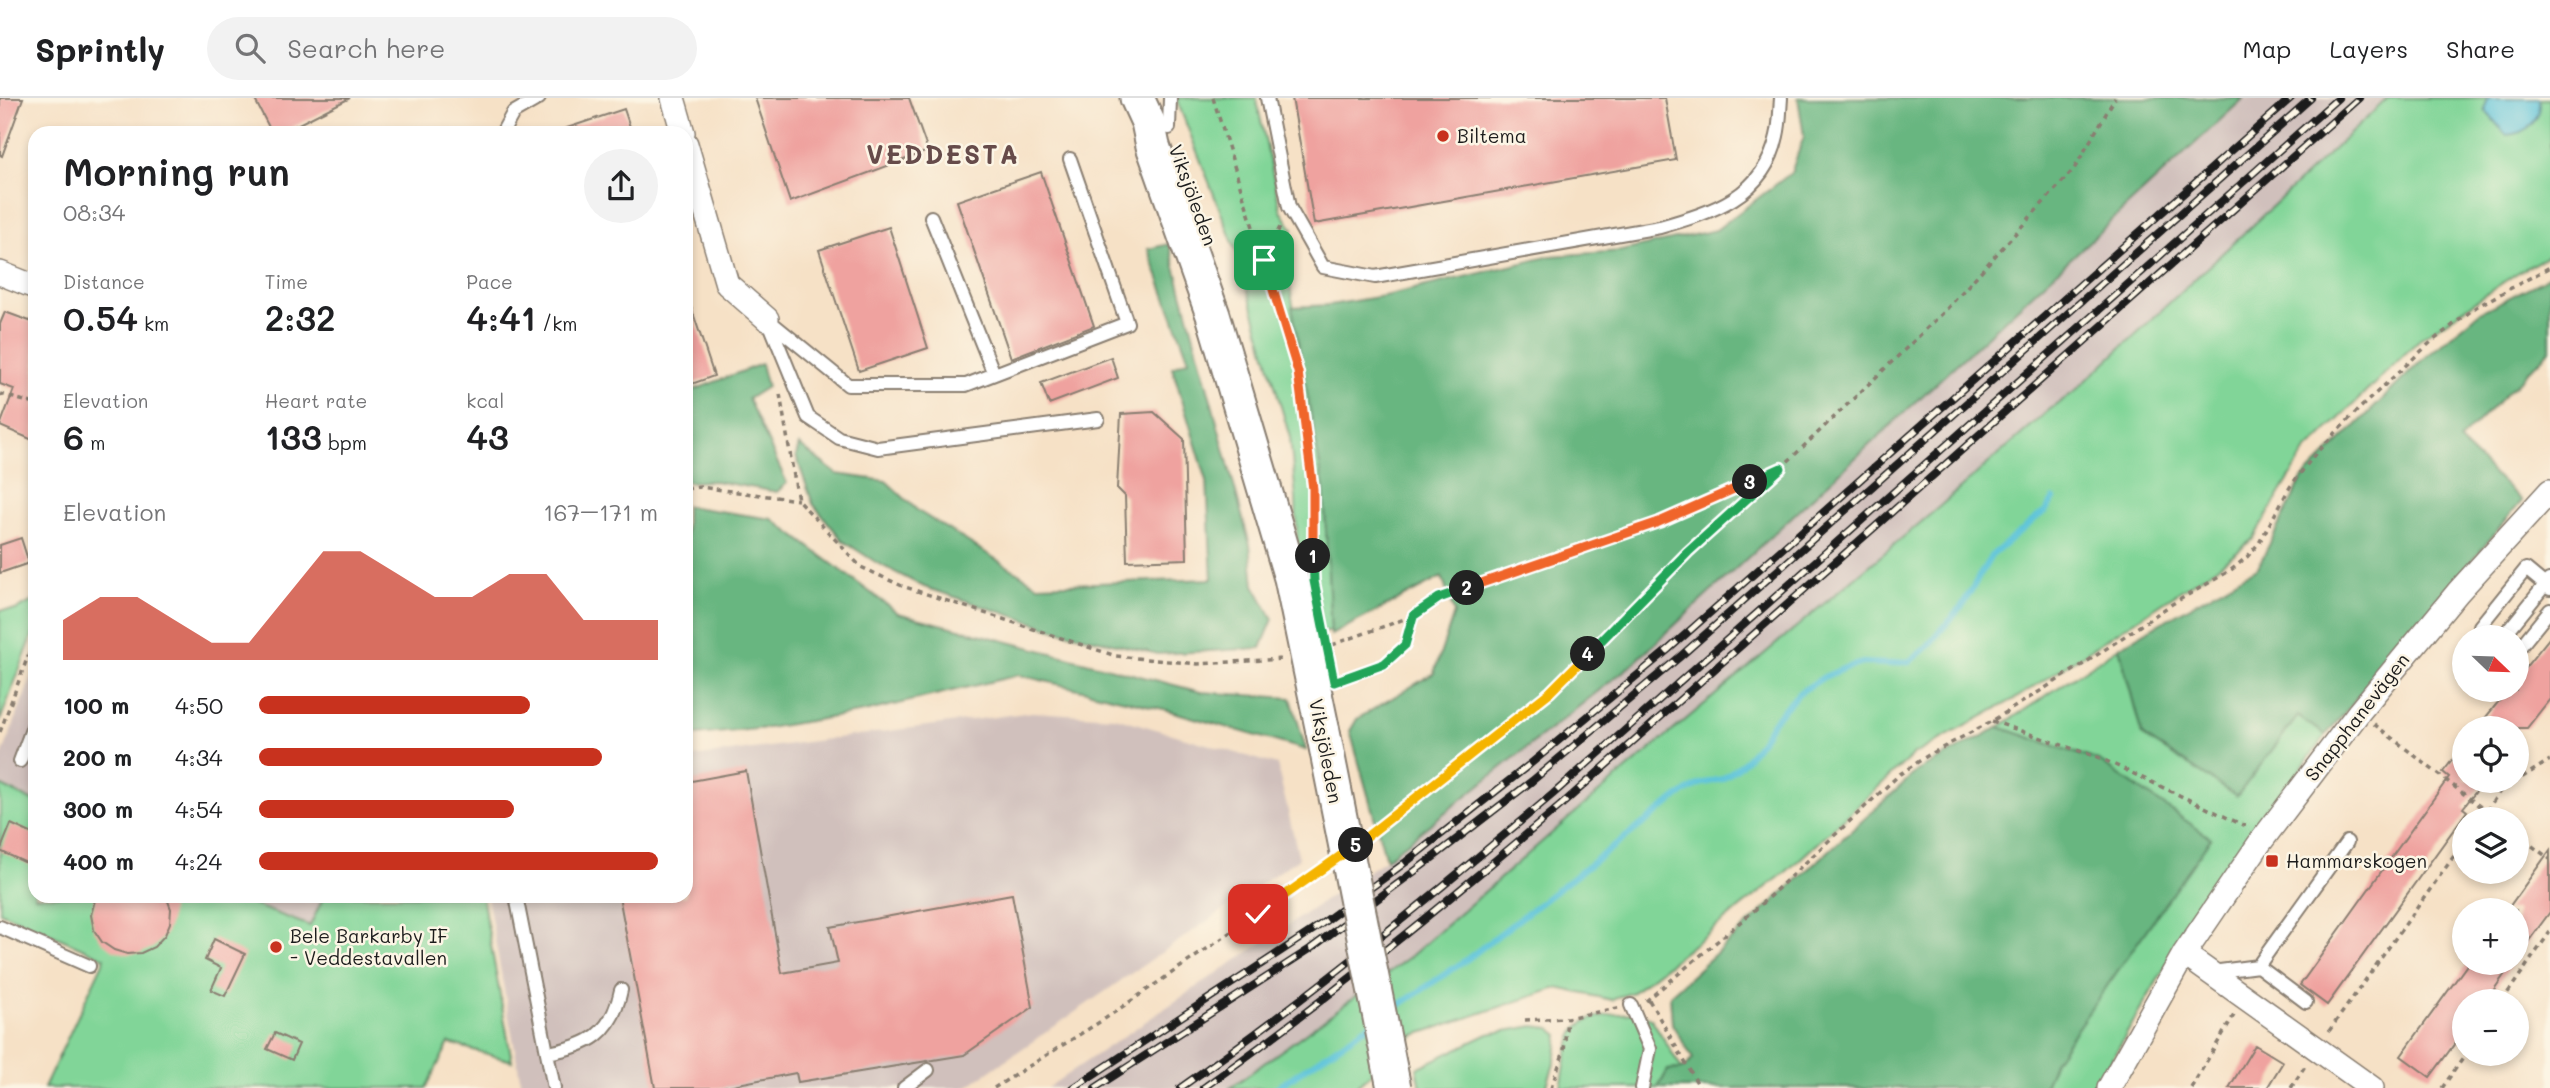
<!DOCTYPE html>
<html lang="en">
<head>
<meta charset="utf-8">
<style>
  :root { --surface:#fff; --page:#f2f2f2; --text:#202124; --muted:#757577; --line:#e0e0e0; --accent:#c8321e }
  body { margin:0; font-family:Mali,sans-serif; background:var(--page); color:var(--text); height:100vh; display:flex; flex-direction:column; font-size:26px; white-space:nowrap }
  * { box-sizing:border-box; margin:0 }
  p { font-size:23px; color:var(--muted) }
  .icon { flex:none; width:38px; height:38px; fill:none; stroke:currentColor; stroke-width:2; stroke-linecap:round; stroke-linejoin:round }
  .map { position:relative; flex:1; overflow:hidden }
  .drawer { position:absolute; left:28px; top:28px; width:665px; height:777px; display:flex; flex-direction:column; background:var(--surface); border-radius:21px; box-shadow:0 4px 10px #0003 }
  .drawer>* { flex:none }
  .needle { width:46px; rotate:113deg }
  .tools { position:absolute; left:2452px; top:527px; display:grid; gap:14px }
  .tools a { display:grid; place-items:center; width:77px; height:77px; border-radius:50%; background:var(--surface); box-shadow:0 4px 10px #0003; font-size:35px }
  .pin { position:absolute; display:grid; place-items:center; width:60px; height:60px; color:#fff; margin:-30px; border-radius:14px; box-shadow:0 4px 10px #0006 }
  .km { position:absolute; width:35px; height:35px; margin:-18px; border-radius:50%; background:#222; color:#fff; font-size:19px; line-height:35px; text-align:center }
  .round { display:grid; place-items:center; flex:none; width:74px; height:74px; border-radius:37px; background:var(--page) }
  .head { display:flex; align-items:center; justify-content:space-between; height:119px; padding:0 35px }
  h1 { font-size:38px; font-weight:600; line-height:52px }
  .metrics { display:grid; grid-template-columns:repeat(3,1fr); gap:10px; height:119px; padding:7px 35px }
  .metrics div { display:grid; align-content:center }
  .metrics b { font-size:35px; font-weight:600 }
  .metrics small { font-size:19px; font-weight:400 }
  .metrics p { font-size:19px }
  .chart { height:196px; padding:14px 35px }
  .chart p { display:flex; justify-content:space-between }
  .chart svg { width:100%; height:126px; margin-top:7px; fill:var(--accent); opacity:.7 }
  ul { padding:0 35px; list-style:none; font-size:23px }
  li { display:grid; grid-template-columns:112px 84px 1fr; align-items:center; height:52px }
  li i { height:18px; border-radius:9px; background:var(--accent) }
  header { display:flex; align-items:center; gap:42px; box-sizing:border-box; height:98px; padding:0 35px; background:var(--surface); border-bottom:2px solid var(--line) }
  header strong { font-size:33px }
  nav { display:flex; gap:38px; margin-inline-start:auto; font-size:24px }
  .search { width:490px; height:63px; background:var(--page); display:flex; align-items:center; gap:18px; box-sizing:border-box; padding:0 24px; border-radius:38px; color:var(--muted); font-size:26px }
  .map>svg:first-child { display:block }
</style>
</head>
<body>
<header>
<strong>Sprintly</strong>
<div class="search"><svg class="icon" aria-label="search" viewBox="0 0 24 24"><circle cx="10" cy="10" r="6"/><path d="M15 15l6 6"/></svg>Search here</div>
<nav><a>Map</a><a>Layers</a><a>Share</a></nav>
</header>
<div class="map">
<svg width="2550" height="990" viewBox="0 0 2550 990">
  <rect width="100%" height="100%" fill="#fcf5e5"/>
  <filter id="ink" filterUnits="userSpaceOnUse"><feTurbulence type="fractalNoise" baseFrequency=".0143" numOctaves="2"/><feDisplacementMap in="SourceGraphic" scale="14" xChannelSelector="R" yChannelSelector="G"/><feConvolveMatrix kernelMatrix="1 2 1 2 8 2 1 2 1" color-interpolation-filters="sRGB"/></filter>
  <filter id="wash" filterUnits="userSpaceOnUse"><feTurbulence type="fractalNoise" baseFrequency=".00686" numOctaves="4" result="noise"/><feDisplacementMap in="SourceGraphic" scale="28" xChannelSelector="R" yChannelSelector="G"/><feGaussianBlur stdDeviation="1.57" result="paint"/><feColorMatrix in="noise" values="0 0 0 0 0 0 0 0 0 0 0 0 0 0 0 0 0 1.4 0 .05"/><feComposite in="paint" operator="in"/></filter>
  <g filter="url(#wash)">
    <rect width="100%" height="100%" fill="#f6e1c6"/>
    <path fill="#d0c0bc" d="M 2244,0 L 2388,0 L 2074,294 L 2049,312 L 1939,409 L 1411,858 L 1349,904 L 1231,990 L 1047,990 L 1386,761 L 1635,564 Z
      M 35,570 L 35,704 L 0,687 L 0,663 Z
      M 1032,614 L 1115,619 L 1277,667 L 1299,760 L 965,990 L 522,990 L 487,798 L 686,798 L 686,660 Z
      M 230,798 L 324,798 L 310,828 Z"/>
    <path fill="#81d598" stroke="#4e785a" stroke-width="2" d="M 1176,0 L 1256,0 L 1281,113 L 1293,131 C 1283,147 1279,158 1279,177 L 1290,189 L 1324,391 L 1331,534 L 1311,534 L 1297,448 L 1296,400 L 1290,340 L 1238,158 Z
      M 2388,0 L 2550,0 L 2550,157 L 2517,175 L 2421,240 L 2305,354 L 2253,441 L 2217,469 L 2018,599 L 1914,656 L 1787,773 L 1633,894 L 1612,902 L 1557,890 L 1415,937 L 1354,990 L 1230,990 L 1411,858 L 1576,714 L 1939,409 L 2049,312 L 2074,294 Z
      M 35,502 L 35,531 L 0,623 L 0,512 L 16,512 Z
      M 2119,549 L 2142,637 L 2237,698 L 2298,618 L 2326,637 L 2255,732 L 2177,849 L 2095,990 L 2044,990 L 2055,962 L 2099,663 L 1999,629 Z
      M 0,687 L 35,704 L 35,798 L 230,798 L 310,828 L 324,798 L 482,798 L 512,963 L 449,945 L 426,990 L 44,990 L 105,860 L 0,814 Z
      M 1639,915 L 1651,920 L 1682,971 L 1668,972 L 1658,990 L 1561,990 C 1572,927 1569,917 1639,915 Z
      M 1534,928 L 1550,930 L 1559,937 L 1555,963 L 1546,990 L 1421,990 L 1417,970 L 1488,936 Z"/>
    <path fill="#68b680" stroke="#42694e" stroke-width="2" d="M 1798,0 L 2244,0 L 1635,564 L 1386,761 L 1350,633 L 1357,621 L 1434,575 L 1454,515 L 1442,479 L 1331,537 L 1324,391 L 1292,209 L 1330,207 L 1389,197 L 1551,158 L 1621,153 L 1716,132 L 1791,75 L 1804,38 Z
      M 1169,146 L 1250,447 L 1254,487 L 1273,521 L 1261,550 L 1158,556 L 1056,532 L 924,489 L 877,465 L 843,443 L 813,406 L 796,358 L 799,347 L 837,376 L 886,383 L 918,413 L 1038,487 L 1212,481 L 1207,383 L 1172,269 L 1189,262 L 1148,151 Z
      M 2550,176 L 2550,252 L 2459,343 L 2522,403 L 2326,637 L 2298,618 L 2237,698 L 2142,637 L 2119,549 L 2258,469 L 2302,381 L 2420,264 L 2480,214 L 2542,183 Z
      M 761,266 L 767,289 L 748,301 L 787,385 L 777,394 L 715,383 L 686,384 L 686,295 Z
      M 686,408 L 772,421 L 898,515 L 1201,594 L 1291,600 L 1306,652 L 1163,611 L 1019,577 L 864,614 L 767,630 L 686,638 Z
      M 1999,629 L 2099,663 L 2211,740 L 2055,962 L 2044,990 L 1658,990 L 1668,972 L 1682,971 L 1693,961 L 1672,926 L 1670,897 L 1917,673 Z"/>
    <path fill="#5dc4da" stroke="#3c707b" stroke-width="2" d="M 2487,0 L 2540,0 C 2542,22 2527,36 2506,37 L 2485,12 Z"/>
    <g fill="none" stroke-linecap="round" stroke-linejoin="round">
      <path stroke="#5dc4da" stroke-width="6" d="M 1389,914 L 1466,862 L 1679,698 L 1700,686 L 1722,681 L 1741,667 L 1759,646 L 1775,621 L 1799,595 L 1824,579 L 1845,570 L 1863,565 L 1889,566 L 1910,563 L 1926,550 L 1962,508 L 1991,458 L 2046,412 L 2054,401
        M 1276,990 L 1371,926"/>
    </g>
    <g id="blocks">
      <path fill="#efa29f" d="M 0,0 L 23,0 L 2,58 L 0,57 Z
        M 254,0 L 350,0 L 281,35 L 272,35 Z
        M 755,0 L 909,0 L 928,53 L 790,104 Z
        M 1292,0 L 1665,0 L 1676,62 L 1314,126 Z
        M 624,11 L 632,35 L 561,35 L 561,32 Z
        M 1041,74 L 1094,228 L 1011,260 L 957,103 Z
        M 889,129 L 928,250 L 859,273 L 819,152 Z
        M 686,203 L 689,203 L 714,278 L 686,288 Z
        M 5,214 L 35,225 L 35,343 L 0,328 L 14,291 L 0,286 L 0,226 Z
        M 1111,259 L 1118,280 L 1049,306 L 1041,285 Z
        M 1154,314 L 1184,341 L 1187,461 L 1127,463 L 1125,398 L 1117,390 L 1121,316 Z
        M 21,440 L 29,465 L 0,475 L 0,447 Z
        M 2550,539 L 2550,601 L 2527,630 L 2477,630 L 2508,592 L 2516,592 L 2516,581 Z
        M 2464,647 L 2464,682 L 2485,682 L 2463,710 L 2467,713 L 2327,907 L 2300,887 L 2449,679 L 2443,674 Z
        M 746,673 L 782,875 L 838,865 L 830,829 L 1012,796 L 1033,909 L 964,957 L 798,984 L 796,975 L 717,990 L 655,990 L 619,798 L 686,798 L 686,684 Z
        M 11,726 L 35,737 L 35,769 L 0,753 Z
        M 2550,752 L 2550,814 L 2516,860 L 2516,812 L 2507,812 Z
        M 96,798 L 166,798 L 171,811 L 170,825 L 165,837 L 154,849 L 141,855 L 127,856 L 114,852 L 102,844 L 94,832 L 91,817 Z
        M 214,841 L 245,856 L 225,898 L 211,892 L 221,870 L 205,862 Z
        M 2469,864 L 2513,864 L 2486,903 L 2464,903 L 2464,933 L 2430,979 L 2401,958 Z
        M 275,935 L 299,946 L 292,962 L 267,951 Z
        M 2255,947 L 2283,964 L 2267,990 L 2229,990 Z"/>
    </g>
  </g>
  <g filter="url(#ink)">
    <use href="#blocks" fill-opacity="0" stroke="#897e71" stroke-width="2"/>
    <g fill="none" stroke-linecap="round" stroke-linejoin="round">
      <g stroke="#897e71" stroke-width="16">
        <path id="lane" d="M 1267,0 L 1289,109 L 1323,169 L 1375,179 L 1660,129 C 1712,114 1764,99 1777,38 C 1780,26 1780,12 1781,0
          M 1169,30 L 1170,0
          M 502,35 L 513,15 L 539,0
          M 931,119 L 994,276
          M 767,221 L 848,287 L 966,287 L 1127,225 L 1070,61
          M 769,224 L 808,319 L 839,340 L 878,350 L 1098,321
          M 2494,539 L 2480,528 L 2526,471 L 2550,491
          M 2503,539 L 2549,482
          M 2516,554 L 2550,512
          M 20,663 L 35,623
          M 516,798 L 554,990
          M 0,829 L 89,868
          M 2258,868 L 2306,904
          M 2212,874 L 2258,868 L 2347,744
          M 1631,907 L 1650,951 L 1642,990
          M 547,955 C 589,948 612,936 621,892
          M 904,990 L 928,972"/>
      </g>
      <g stroke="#897e71" stroke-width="26">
        <path id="street" d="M 673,0 L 683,35
          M 686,46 L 727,186 L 767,221
          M 0,175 L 35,189
          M 2184,856 L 2372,990
          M 2109,990 L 2184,856 L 2259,746 L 2359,614 L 2458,494 L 2550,393"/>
      </g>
      <g stroke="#897e71" stroke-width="37">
        <path id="secondary" d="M 1137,0 L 1148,24 L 1153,48 L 1213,217 L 1291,480 L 1323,634"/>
      </g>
      <path stroke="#897e71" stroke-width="3.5" stroke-dasharray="5 5" stroke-linecap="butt" d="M 1213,0 L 1298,274 L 1313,391 L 1313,459
        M 1265,161 L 1281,127
        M 0,296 L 35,306
        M 780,296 L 798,402 L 861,469 L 902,488 L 1116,558 L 1198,566 L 1282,561
        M 686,391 L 700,389 L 798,402
        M 1332,547 L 1413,518 L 1439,500 L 1659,424 L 1776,372
        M 1339,582 L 1384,567 L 1405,547 L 1413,518
        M 1992,623 L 2100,660 L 2245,728
        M 2374,626 L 2496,721
        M 0,634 L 35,539
        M 2481,721 L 2500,693 L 2550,662
        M 1371,736 L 1550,594 L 1688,454 L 1781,370 L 1943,215 L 2074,71 L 2115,0
        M 2516,736 L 2550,761
        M 1649,902 L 1700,990
        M 1646,903 L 1757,810 L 1900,676 L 1927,658 L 1992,623 L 2082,567 L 2172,506 L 2231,472 L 2247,459 L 2259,445 L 2290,389 L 2315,356 L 2360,310 L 2431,244 L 2476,209 L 2550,169
        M 2502,903 L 2550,834
        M 1525,922 L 1567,920
        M 2329,933 L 2464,744
        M 994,990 L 1106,920 L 1325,770
        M 1551,990 L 1564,953 L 1567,920 L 1618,910
        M 2191,990 L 2234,917
        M 2291,990 L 2305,968
        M 2442,990 L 2466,956"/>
      <use href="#lane" stroke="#fff" stroke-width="12"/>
      <use href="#street" stroke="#fff" stroke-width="23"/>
      <use href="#secondary" stroke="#fff" stroke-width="33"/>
      <g stroke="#1c1c1c" stroke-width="8">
        <path id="rail" d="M 1073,990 L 1313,832 L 1406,764 L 1529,667 L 1669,551 L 2291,0
          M 1095,990 L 1310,851 L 1427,764 L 1532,683 L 1682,557 L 2311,0
          M 1180,990 C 1310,899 1432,798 1553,696 L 2338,0
          M 1203,990 C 1327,902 1444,806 1560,708 L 2359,0"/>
      </g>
      <use href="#rail" stroke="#fcf5e5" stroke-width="5" stroke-dasharray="16" stroke-linecap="butt"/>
      <g stroke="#897e71" stroke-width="37" stroke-linecap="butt">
        <path id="secondary-bridge" d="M 1323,634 L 1394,990"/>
      </g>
      <use href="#secondary-bridge" stroke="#fff" stroke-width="33"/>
    </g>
  </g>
  <g fill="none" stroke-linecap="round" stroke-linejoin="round" filter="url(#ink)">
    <g stroke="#fff" stroke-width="14">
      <path id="split-1" d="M 1264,162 L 1298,274 L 1313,391 L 1313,458"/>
    </g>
    <g stroke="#fff" stroke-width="14">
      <path id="split-2" d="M 1313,458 L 1314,483 L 1334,584 L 1384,566 L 1405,547 L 1413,518 L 1439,500 L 1467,490"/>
    </g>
    <g stroke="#fff" stroke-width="14">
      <path id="split-3" d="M 1467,490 L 1659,424 L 1750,384"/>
    </g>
    <g stroke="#fff" stroke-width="14">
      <path id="split-4" d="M 1588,556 L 1688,454 L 1781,370 L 1750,384"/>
    </g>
    <g stroke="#fff" stroke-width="14">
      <path id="split-5" d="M 1356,747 L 1550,594 L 1588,556"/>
    </g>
    <g stroke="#fff" stroke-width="14">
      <path id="split-6" d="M 1258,816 L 1356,747"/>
    </g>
    <use href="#split-1" stroke="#f0652b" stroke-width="9"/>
    <use href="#split-2" stroke="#22a559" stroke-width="9"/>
    <use href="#split-3" stroke="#f0652b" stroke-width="9"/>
    <use href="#split-4" stroke="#22a559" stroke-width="9"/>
    <use href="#split-5" stroke="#f5b400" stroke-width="9"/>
    <use href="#split-6" stroke="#f5b400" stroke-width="9"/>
  </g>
  <g fill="#c8321e" stroke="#fcf5e5" stroke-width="2.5">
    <circle cx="1443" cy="38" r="7"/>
    <rect x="2265" y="756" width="14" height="14" rx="3.5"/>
    <circle cx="276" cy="849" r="7"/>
  </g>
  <g text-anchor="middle" stroke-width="5" stroke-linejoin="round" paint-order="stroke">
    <g font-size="19" fill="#1c1c1c" stroke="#fcf5e5" text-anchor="start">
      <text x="1457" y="45">Biltema</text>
      <text x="2286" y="770">Hammarskogen</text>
      <text x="290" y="845">Bele Barkarby IF<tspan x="290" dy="22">- Veddestavallen</tspan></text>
    </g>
    <g font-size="19" fill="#1c1c1c" stroke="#fcf5e5">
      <text transform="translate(1193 97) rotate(70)" y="7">Viksjöleden</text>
      <text transform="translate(2357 619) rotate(-52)" y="7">Snapphanevägen</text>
      <text transform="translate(1326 653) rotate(79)" y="7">Viksjöleden</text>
    </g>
    <g font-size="26" font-weight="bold" letter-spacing="2" fill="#664b4a" stroke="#fcf5e5">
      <text x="943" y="66">VEDDESTA</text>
    </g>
  </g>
</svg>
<div class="tools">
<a><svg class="needle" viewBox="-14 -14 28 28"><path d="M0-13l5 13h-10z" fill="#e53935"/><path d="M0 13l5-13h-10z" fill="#757577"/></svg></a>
<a><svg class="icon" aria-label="locate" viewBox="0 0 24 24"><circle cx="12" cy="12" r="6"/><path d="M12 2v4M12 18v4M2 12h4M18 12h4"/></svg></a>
<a><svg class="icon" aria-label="layers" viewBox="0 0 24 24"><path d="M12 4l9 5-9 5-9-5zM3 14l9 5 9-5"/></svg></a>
<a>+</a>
<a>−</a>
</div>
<div class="pin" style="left:1264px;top:162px;background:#1e9e55"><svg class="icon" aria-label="arrive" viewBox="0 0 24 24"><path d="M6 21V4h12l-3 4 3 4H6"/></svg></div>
<div class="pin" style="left:1258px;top:816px;background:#d93025"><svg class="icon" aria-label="check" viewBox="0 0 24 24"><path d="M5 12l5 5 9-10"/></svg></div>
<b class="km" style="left:1313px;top:458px">1</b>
<b class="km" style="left:1467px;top:490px">2</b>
<b class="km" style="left:1750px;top:384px">3</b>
<b class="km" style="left:1588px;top:556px">4</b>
<b class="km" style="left:1356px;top:747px">5</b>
<section class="drawer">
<div class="head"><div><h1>Morning run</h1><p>08:34</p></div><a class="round"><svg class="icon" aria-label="share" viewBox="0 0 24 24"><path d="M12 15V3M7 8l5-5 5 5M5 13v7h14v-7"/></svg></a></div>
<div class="metrics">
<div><p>Distance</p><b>0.54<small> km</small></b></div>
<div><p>Time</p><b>2:32</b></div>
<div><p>Pace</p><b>4:41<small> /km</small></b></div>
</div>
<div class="metrics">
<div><p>Elevation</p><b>6<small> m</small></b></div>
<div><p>Heart rate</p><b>133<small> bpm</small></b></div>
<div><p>kcal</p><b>43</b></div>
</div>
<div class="chart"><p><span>Elevation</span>167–171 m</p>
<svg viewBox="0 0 160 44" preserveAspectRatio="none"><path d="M0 44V30L10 22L20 22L30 30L40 38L50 38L60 22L70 6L80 6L90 14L100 22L110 22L120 14L130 14L140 30L150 30L160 30V44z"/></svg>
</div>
<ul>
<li><b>100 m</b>4:50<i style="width:68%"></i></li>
<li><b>200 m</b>4:34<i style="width:86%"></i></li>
<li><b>300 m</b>4:54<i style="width:64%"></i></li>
<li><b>400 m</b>4:24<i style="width:100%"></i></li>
</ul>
</section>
</div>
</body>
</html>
